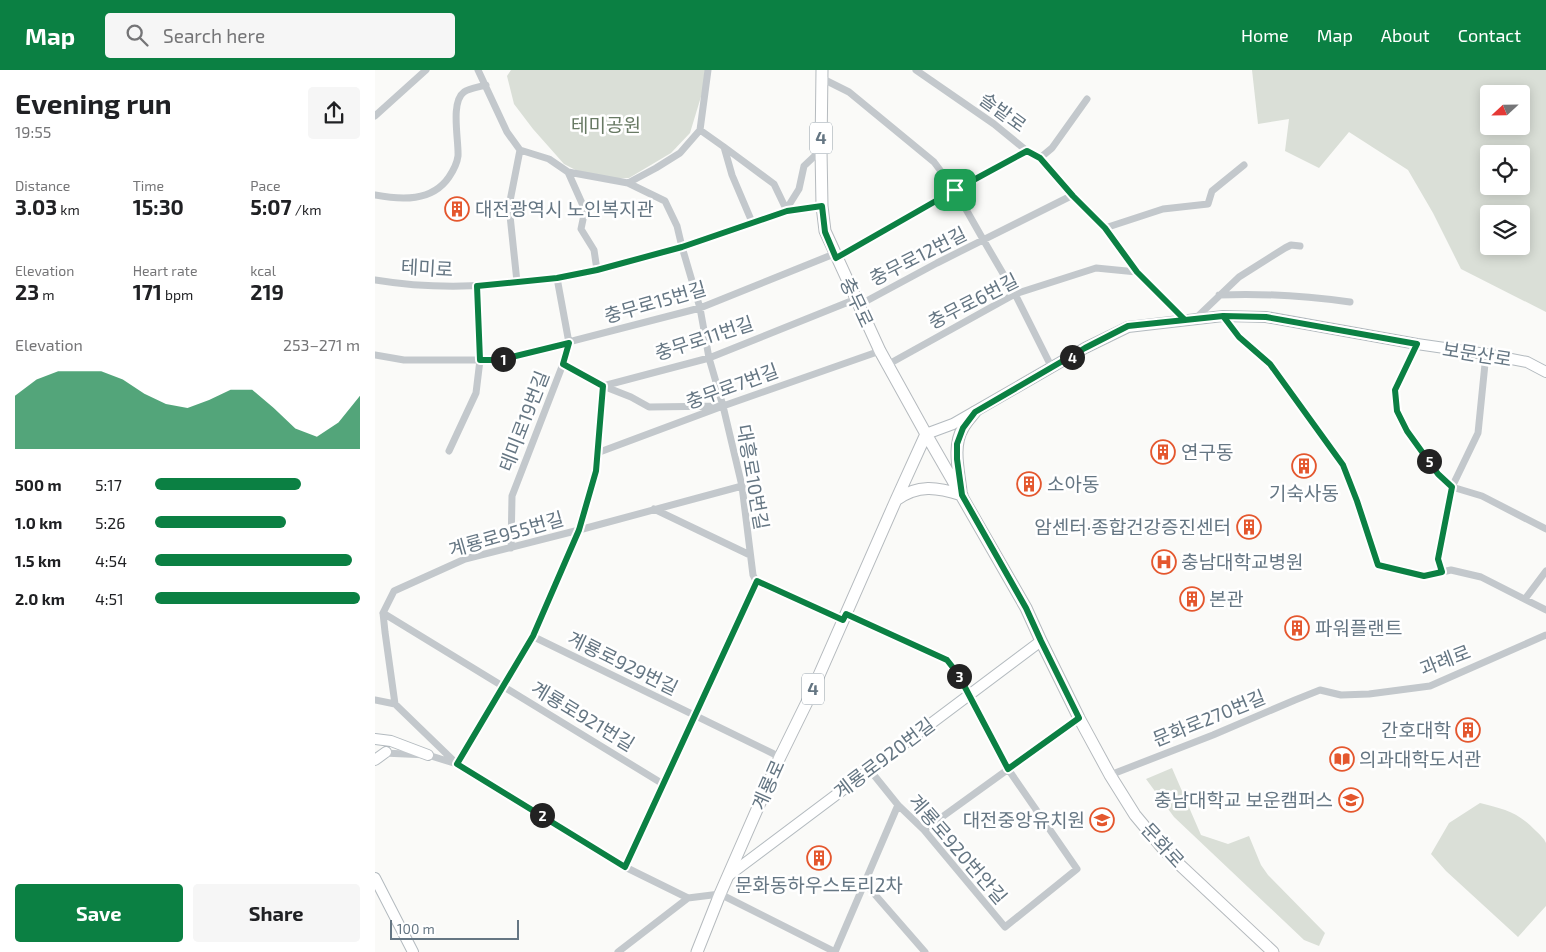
<!DOCTYPE html>
<html lang="en">
<head>
<meta charset="utf-8">
<style>
  :root { --surface:#fff; --page:#f6f6f6; --text:#202124; --muted:#757577; --accent:#0b8043 }
  body { margin:0; font-family:"Exo 2","Noto Sans KR",sans-serif; background:var(--page); color:var(--text); height:100vh; display:flex; flex-direction:column; font-size:19px; white-space:nowrap }
  * { box-sizing:border-box; margin:0 }
  p { font-size:16px; color:var(--muted) }
  .icon { flex:none; width:28px; height:28px; fill:none; stroke:currentColor; stroke-width:2; stroke-linecap:round; stroke-linejoin:round }
  .map { position:relative; flex:1; overflow:hidden }
  .drawer { display:flex; flex-direction:column; background:var(--surface); width:375px }
  .drawer>* { flex:none }
  .needle { width:32px; rotate:248deg }
  .buttons { position:absolute; left:1105px; top:15px; display:grid; gap:10px }
  .buttons a { display:grid; place-items:center; width:50px; height:50px; border-radius:5px; background:var(--surface); box-shadow:0 2px 12px #0003; font-size:25px }
  .scale { position:absolute; left:15px; bottom:12px; width:129px; box-sizing:border-box; padding-left:5px; border:2px solid #657683; border-top:0; font-size:14px; line-height:18px; white-space:nowrap; color:#657683; -webkit-text-stroke:4px #fff; paint-order:stroke }
  .pin { position:absolute; display:grid; place-items:center; width:42px; height:42px; color:#fff; margin:-21px; border-radius:10px; box-shadow:0 2px 8px #0006 }
  .km { position:absolute; width:25px; height:25px; margin:-12px; border-radius:50%; background:#222; color:#fff; font-size:14px; line-height:25px; text-align:center }
  .round { display:grid; place-items:center; flex:none; width:52px; height:52px; border-radius:5px; background:var(--page) }
  .summary { display:flex; align-items:center; justify-content:space-between; height:85px; padding:0 15px }
  h1 { font-size:28px; font-weight:700; line-height:38px }
  .metrics { display:grid; grid-template-columns:repeat(3,1fr); gap:8px; height:85px; padding:5px 15px }
  .metrics div { display:grid; align-content:center }
  .metrics b { font-size:21px; font-weight:700 }
  .metrics small { font-size:14px; font-weight:400 }
  .metrics p { font-size:14px }
  .chart { height:140px; padding:10px 15px }
  .chart p { display:flex; justify-content:space-between }
  .chart svg { width:100%; height:90px; margin-top:5px; fill:var(--accent); opacity:.7 }
  .cta { display:flex; gap:10px; margin-top:auto; padding:10px 15px }
  .cta a { flex:1; height:58px; border-radius:5px; background:var(--accent); color:#fff; font-size:20px; font-weight:700; line-height:58px; text-align:center }
  .cta a+a { background:var(--page); color:var(--text) }
  ul { padding:0 15px; list-style:none; font-size:16px }
  li { display:grid; grid-template-columns:80px 60px 1fr; align-items:center; height:38px }
  li i { height:12px; border-radius:6px; background:var(--accent) }
  header { display:flex; align-items:center; gap:30px; box-sizing:border-box; height:70px; padding:0 25px; background:var(--accent); color:#fff }
  header strong { font-size:24px }
  nav { display:flex; gap:28px; margin-inline-start:auto; font-size:18px }
  .search { width:350px; height:45px; background:var(--page); display:flex; align-items:center; gap:12px; box-sizing:border-box; padding:0 18px; border-radius:5px; color:var(--muted); font-size:19px }
  main { display:flex; flex:1; min-height:0 }
  .map>svg:first-child { display:block }
</style>
</head>
<body>
<header>
<strong>Map</strong>
<div class="search"><svg class="icon" aria-label="search" viewBox="0 0 24 24"><circle cx="10" cy="10" r="6"/><path d="M15 15l6 6"/></svg>Search here</div>
<nav><a>Home</a><a>Map</a><a>About</a><a>Contact</a></nav>
</header>
<main>
<section class="drawer">
<div class="summary"><div><h1>Evening run</h1><p>19:55</p></div><a class="round"><svg class="icon" aria-label="share" viewBox="0 0 24 24"><path d="M12 15V3M7 8l5-5 5 5M5 13v7h14v-7"/></svg></a></div>
<div class="metrics">
<div><p>Distance</p><b>3.03<small> km</small></b></div>
<div><p>Time</p><b>15:30</b></div>
<div><p>Pace</p><b>5:07<small> /km</small></b></div>
</div>
<div class="metrics">
<div><p>Elevation</p><b>23<small> m</small></b></div>
<div><p>Heart rate</p><b>171<small> bpm</small></b></div>
<div><p>kcal</p><b>219</b></div>
</div>
<div class="chart"><p><span>Elevation</span>253–271 m</p>
<svg viewBox="0 0 160 44" preserveAspectRatio="none"><path d="M0 44V18L10 10L20 6L30 6L40 6L50 10L60 17L70 22L80 24L90 20L100 15L110 15L120 24L130 34L140 38L150 31L160 18V44z"/></svg>
</div>
<ul>
<li><b>500 m</b>5:17<i style="width:71%"></i></li>
<li><b>1.0 km</b>5:26<i style="width:64%"></i></li>
<li><b>1.5 km</b>4:54<i style="width:96%"></i></li>
<li><b>2.0 km</b>4:51<i style="width:100%"></i></li>
</ul>
<div class="cta"><a>Save</a><a>Share</a></div>
</section>
<div class="map">
<svg width="1171" height="882" viewBox="0 0 1171 882">
  <rect width="100%" height="100%" fill="#fafaf8"/>
  <path fill="#dadfd7" fill-rule="evenodd" d="M 136,0 L 330,0 L 328,20 L 315,63 L 296,83 L 254,108 L 218,109 L 189,94 L 158,59 L 139,34 L 132,6 Z
    M 877,0 L 1171,0 L 1171,242 L 1086,199 L 1058,143 L 1033,100 L 974,62 L 944,98 L 910,81 L 914,49 L 883,54 ZM 1114,24 L 1146,24 L 1146,56 L 1114,56 ZM 1114,84 L 1146,84 L 1146,116 L 1114,116 ZM 1114,144 L 1146,144 L 1146,176 L 1114,176 Z
    M 797,698 L 826,765 L 853,774 L 874,766 L 886,795 L 893,805 L 950,863 L 944,876 L 929,870 L 799,747 L 771,709 Z
    M 1105,733 C 1129,739 1143,742 1161,761 C 1165,765 1169,768 1171,773 L 1171,836 L 1143,867 L 1071,801 L 1056,784 L 1074,753 Z"/>
  <g fill="none" stroke-linecap="round" stroke-linejoin="round">
    <g stroke="#b3babf" stroke-width="12">
      <path id="secondary" d="M 551,364 L 578,354 L 710,278 L 753,257 L 848,246 L 891,247 L 1042,274 L 1111,284 L 1152,292 L 1171,302
        M 0,669 L 16,671 L 53,685
        M 0,690 L 11,682
        M 353,806 L 666,571
        M 0,808 L 38,882"/>
    </g>
    <g stroke="#b5babe" stroke-width="13">
      <path id="primary" d="M 447,0 L 446,80 L 447,136 L 450,161 L 505,281 L 551,364 L 651,538 L 666,571 L 704,648 L 735,705 L 760,745 L 790,781 L 898,882
        M 586,421 C 584,401 577,376 588,358 C 591,352 596,347 600,342
        M 521,430 C 543,414 562,417 587,425
        M 322,882 L 345,824 L 405,687 L 434,628 L 521,430 L 551,364"/>
    </g>
    <path stroke="#c3c8cc" stroke-width="7" d="M 103,0 L 132,62 L 145,80 L 134,136 L 142,212
      M 541,0 L 619,54 L 652,81 L 665,88 L 698,125 L 730,158 L 762,202 L 810,250
      M 446,8 L 474,22 L 559,92 L 580,120 L 609,171 L 640,224 L 677,298
      M 0,46 L 51,0
      M 325,60 L 349,77 L 399,114 L 412,141
      M 349,77 L 357,105 L 377,152
      M 145,80 L 174,89 L 193,102 L 253,113 L 281,98 L 305,83 L 325,60 L 333,0
      M 665,88 L 677,78 L 712,29
      M 193,102 L 210,140 L 206,159 L 219,180 L 222,200
      M 0,125 C 26,130 57,132 74,107 C 78,101 82,94 83,86 C 84,71 75,32 89,22 C 94,18 104,17 111,15
      M 412,141 L 414,135 L 424,119 L 429,96 L 446,80
      M 730,158 L 788,139 L 833,134 L 837,121 L 869,95
      M 461,188 L 580,120 L 652,81
      M 0,210 C 102,227 208,207 306,177 C 334,169 360,158 388,149 C 396,146 405,143 413,141 C 424,139 436,138 447,136
      M 844,225 C 888,223 931,226 975,232
      M 484,235 L 562,193 L 698,125
      M 848,246 L 864,267 L 895,294 L 968,395 L 982,431 L 1003,495 L 1049,506 L 1076,500 L 1106,507 L 1171,540
      M 820,249 L 864,207 L 910,178 L 916,175 L 925,176
      M 1042,274 L 1020,320 L 1022,341 L 1032,361 L 1063,404 L 1077,417 L 1107,426 L 1171,459
      M 0,285 L 29,290 L 124,290 L 325,238 L 459,184
      M 188,294 L 228,316 L 334,288 L 481,229
      M 512,295 L 640,224 L 721,198 L 762,202
      M 74,381 L 101,323 L 105,290 L 102,216
      M 222,383 L 348,336 L 505,281
      M 279,439 L 375,485
      M 136,478 L 137,426 L 188,294 L 194,273 L 182,208
      M 1067,502 L 1063,489 L 1077,417 L 1103,363 L 1111,284
      M 381,511 L 468,551
      M 1150,529 L 1171,501
      M 8,543 L 288,714
      M 471,544 L 572,590 L 583,604 L 633,699 L 702,799 L 630,857 L 549,760 L 523,735 L 494,699
      M 157,566 L 405,687
      M 0,630 L 20,634 L 82,694 L 157,566 L 204,460 L 221,401 L 228,316 L 256,327 L 274,337 L 348,336
      M 20,634 L 10,562 L 8,543 L 19,521 L 90,489 L 204,460 L 367,416
      M 8,683 L 53,685 L 82,694 L 250,797 L 313,828 L 345,824 L 460,882 L 523,735
      M 735,705 L 838,665 L 920,630 L 945,620 L 966,625 L 994,624 L 1055,616 L 1171,565
      M 549,760 L 704,648
      M 250,797 L 381,511 L 378,505 L 367,416 L 348,336 L 334,288 L 325,238 L 307,177 L 302,156 L 290,131 L 253,113
      M 489,812 L 550,882
      M 243,882 L 313,828"/>
    <use href="#secondary" stroke="#fff" stroke-width="10"/>
    <use href="#primary" stroke="#fff" stroke-width="11"/>
  </g>
  <g fill="none" stroke-linecap="round" stroke-linejoin="round">
    <g stroke="#fff" stroke-width="10">
      <path id="route" d="M 580,120 L 461,188 L 450,162 L 447,136 L 412,141 L 307,177 L 222,200 L 182,208 L 102,216 L 105,290 L 124,290 L 194,273 L 188,294 L 228,316 L 221,401 L 204,460 L 158,566 L 82,694 L 250,797 L 382,511 L 468,550 L 471,544 L 572,590 L 583,604 L 633,699 L 704,648 L 666,571 L 651,538 L 587,425 L 582,389 L 582,374 L 588,358 L 600,342 L 710,278 L 753,256 L 848,246 L 864,267 L 895,294 L 968,395 L 982,431 L 1003,495 L 1049,506 L 1067,502 L 1063,489 L 1077,417 L 1063,404 L 1032,361 L 1022,341 L 1020,320 L 1042,274 L 891,247 L 848,246 L 810,250 L 762,202 L 730,158 L 698,126 L 665,88 L 652,81 L 580,120"/>
    </g>
    <use href="#route" stroke="#0b8043" stroke-width="6"/>
  </g>
  <defs>
    <g id="building-ring" transform="scale(1.25)"><circle r="9.5" fill="#fff" stroke="#e4572e" stroke-width="1.5"/><path d="M-4-6H4V6H1V3H-1V6H-4ZM-2.5-4.3h1.7v1.8h-1.7ZM.8-4.3h1.7v1.8H.8ZM-2.5-1h1.7V.8h-1.7ZM.8-1h1.7V.8H.8Z" fill="#e4572e"/></g>
    <g id="hospital-ring" transform="scale(1.25)"><circle r="9.5" fill="#fff" stroke="#e4572e" stroke-width="1.5"/><path d="M-5-5h3v3.5h4V-5h3V5h-3V1.5h-4V5h-3Z" fill="#e4572e"/></g>
    <g id="library-ring" transform="scale(1.25)"><circle r="9.5" fill="#fff" stroke="#e4572e" stroke-width="1.5"/><path d="M-6-4Q-3-5.5-.7-3.5V5Q-3 3-6 4ZM6-4Q3-5.5 .7-3.5V5Q3 3 6 4Z" fill="#e4572e"/></g>
    <g id="university-ring" transform="scale(1.25)"><circle r="9.5" fill="#fff" stroke="#e4572e" stroke-width="1.5"/><path d="M0-5L7-2L0 1L-7-2ZM-4 1L0 2.5L4 1V4Q0 6-4 4Z" fill="#e4572e"/></g>
    <g id="school-ring" transform="scale(1.25)"><circle r="9.5" fill="#fff" stroke="#e4572e" stroke-width="1.5"/><path d="M0-5L7-2L0 1L-7-2ZM-4 1L0 2.5L4 1V4Q0 6-4 4Z" fill="#e4572e"/></g>
  </defs>
  <g fill-rule="evenodd">
    <use href="#building-ring" x="82" y="139"/>
    <use href="#building-ring" x="788" y="382"/>
    <use href="#building-ring" x="929" y="396"/>
    <use href="#building-ring" x="654" y="414"/>
    <use href="#building-ring" x="874" y="457"/>
    <use href="#hospital-ring" x="789" y="492"/>
    <use href="#building-ring" x="817" y="529"/>
    <use href="#building-ring" x="922" y="558"/>
    <use href="#building-ring" x="1093" y="660"/>
    <use href="#library-ring" x="967" y="689"/>
    <use href="#university-ring" x="976" y="730"/>
    <use href="#school-ring" x="727" y="750"/>
    <use href="#building-ring" x="444" y="788"/>
  </g>
  <g text-anchor="middle" stroke-width="5" stroke-linejoin="round" paint-order="stroke">
    <g fill="#fff" stroke="#939fa8" stroke-width="1">
      <rect x="435" y="52.5" width="22" height="31" rx="4"/>
      <rect x="427" y="603.5" width="22" height="31" rx="4"/>
    </g>
    <g font-size="18" font-weight="bold" fill="#657683">
      <text x="446" y="74">4</text>
      <text x="438" y="625">4</text>
    </g>
    <g font-size="19" fill="#657683" stroke="#fff">
      <text transform="translate(628 42) rotate(36)" y="7">솔밭로</text>
      <text transform="translate(543 186) rotate(-27)" y="7">충무로12번길</text>
      <text transform="translate(52 198) rotate(3)" y="7">테미로</text>
      <text transform="translate(598 231) rotate(-27)" y="7">충무로6번길</text>
      <text transform="translate(280 232) rotate(-16)" y="7">충무로15번길</text>
      <text transform="translate(482 232) rotate(65)" y="7">충무로</text>
      <text transform="translate(329 268) rotate(-18)" y="7">충무로11번길</text>
      <text transform="translate(1102 284) rotate(9)" y="7">보문산로</text>
      <text transform="translate(357 316) rotate(-20)" y="7">충무로7번길</text>
      <text transform="translate(149 351) rotate(-69)" y="7">테미로19번길</text>
      <text transform="translate(378 407) rotate(80)" y="7">대흥로10번길</text>
      <text transform="translate(131 464) rotate(-16)" y="7">계룡로955번길</text>
      <text transform="translate(1070 590) rotate(-21)" y="7">과례로</text>
      <text transform="translate(248 593) rotate(26)" y="7">계룡로929번길</text>
      <text transform="translate(208 646) rotate(31)" y="7">계룡로921번길</text>
      <text transform="translate(834 648) rotate(-22)" y="7">문화로270번길</text>
      <text transform="translate(509 688) rotate(-37)" y="7">계룡로920번길</text>
      <text transform="translate(393 715) rotate(-66)" y="7">계룡로</text>
      <text transform="translate(788 775) rotate(47)" y="7">문화로</text>
      <text transform="translate(583 779) rotate(49)" y="7">계룡로920번안길</text>
    </g>
    <g font-size="19" fill="#687a64" stroke="#fff">
      <text x="231" y="62">테미공원</text>
    </g>
    <g font-size="19" fill="#657683" stroke="#fff" text-anchor="start">
      <text x="100" y="146">대전광역시 노인복지관</text>
      <text x="806" y="389">연구동</text>
      <text x="672" y="421">소아동</text>
      <text x="929" y="430" text-anchor="middle">기숙사동</text>
      <text x="856" y="464" text-anchor="end">암센터·종합건강증진센터</text>
      <text x="806" y="499">충남대학교병원</text>
      <text x="834" y="536">본관</text>
      <text x="940" y="565">파워플랜트</text>
      <text x="1076" y="667" text-anchor="end">간호대학</text>
      <text x="984" y="696">의과대학도서관</text>
      <text x="958" y="737" text-anchor="end">충남대학교 보운캠퍼스</text>
      <text x="710" y="757" text-anchor="end">대전중앙유치원</text>
      <text x="444" y="822" text-anchor="middle">문화동하우스토리2차</text>
    </g>
  </g>
</svg>
<div class="buttons">
<a><svg class="needle" viewBox="-14 -14 28 28"><path d="M0-13l5 13h-10z" fill="#e53935"/><path d="M0 13l5-13h-10z" fill="#757577"/></svg></a>
<a><svg class="icon" aria-label="locate" viewBox="0 0 24 24"><circle cx="12" cy="12" r="6"/><path d="M12 2v4M12 18v4M2 12h4M18 12h4"/></svg></a>
<a><svg class="icon" aria-label="layers" viewBox="0 0 24 24"><path d="M12 4l9 5-9 5-9-5zM3 14l9 5 9-5"/></svg></a>
</div>
<div class="scale">100 m</div>
<div class="pin" style="left:580px;top:120px;background:#1e9e55"><svg class="icon" aria-label="arrive" viewBox="0 0 24 24"><path d="M6 21V4h12l-3 4 3 4H6"/></svg></div>
<b class="km" style="left:128px;top:289px">1</b>
<b class="km" style="left:167px;top:745px">2</b>
<b class="km" style="left:584px;top:606px">3</b>
<b class="km" style="left:697px;top:287px">4</b>
<b class="km" style="left:1054px;top:391px">5</b>
</div>
</main>
</body>
</html>
